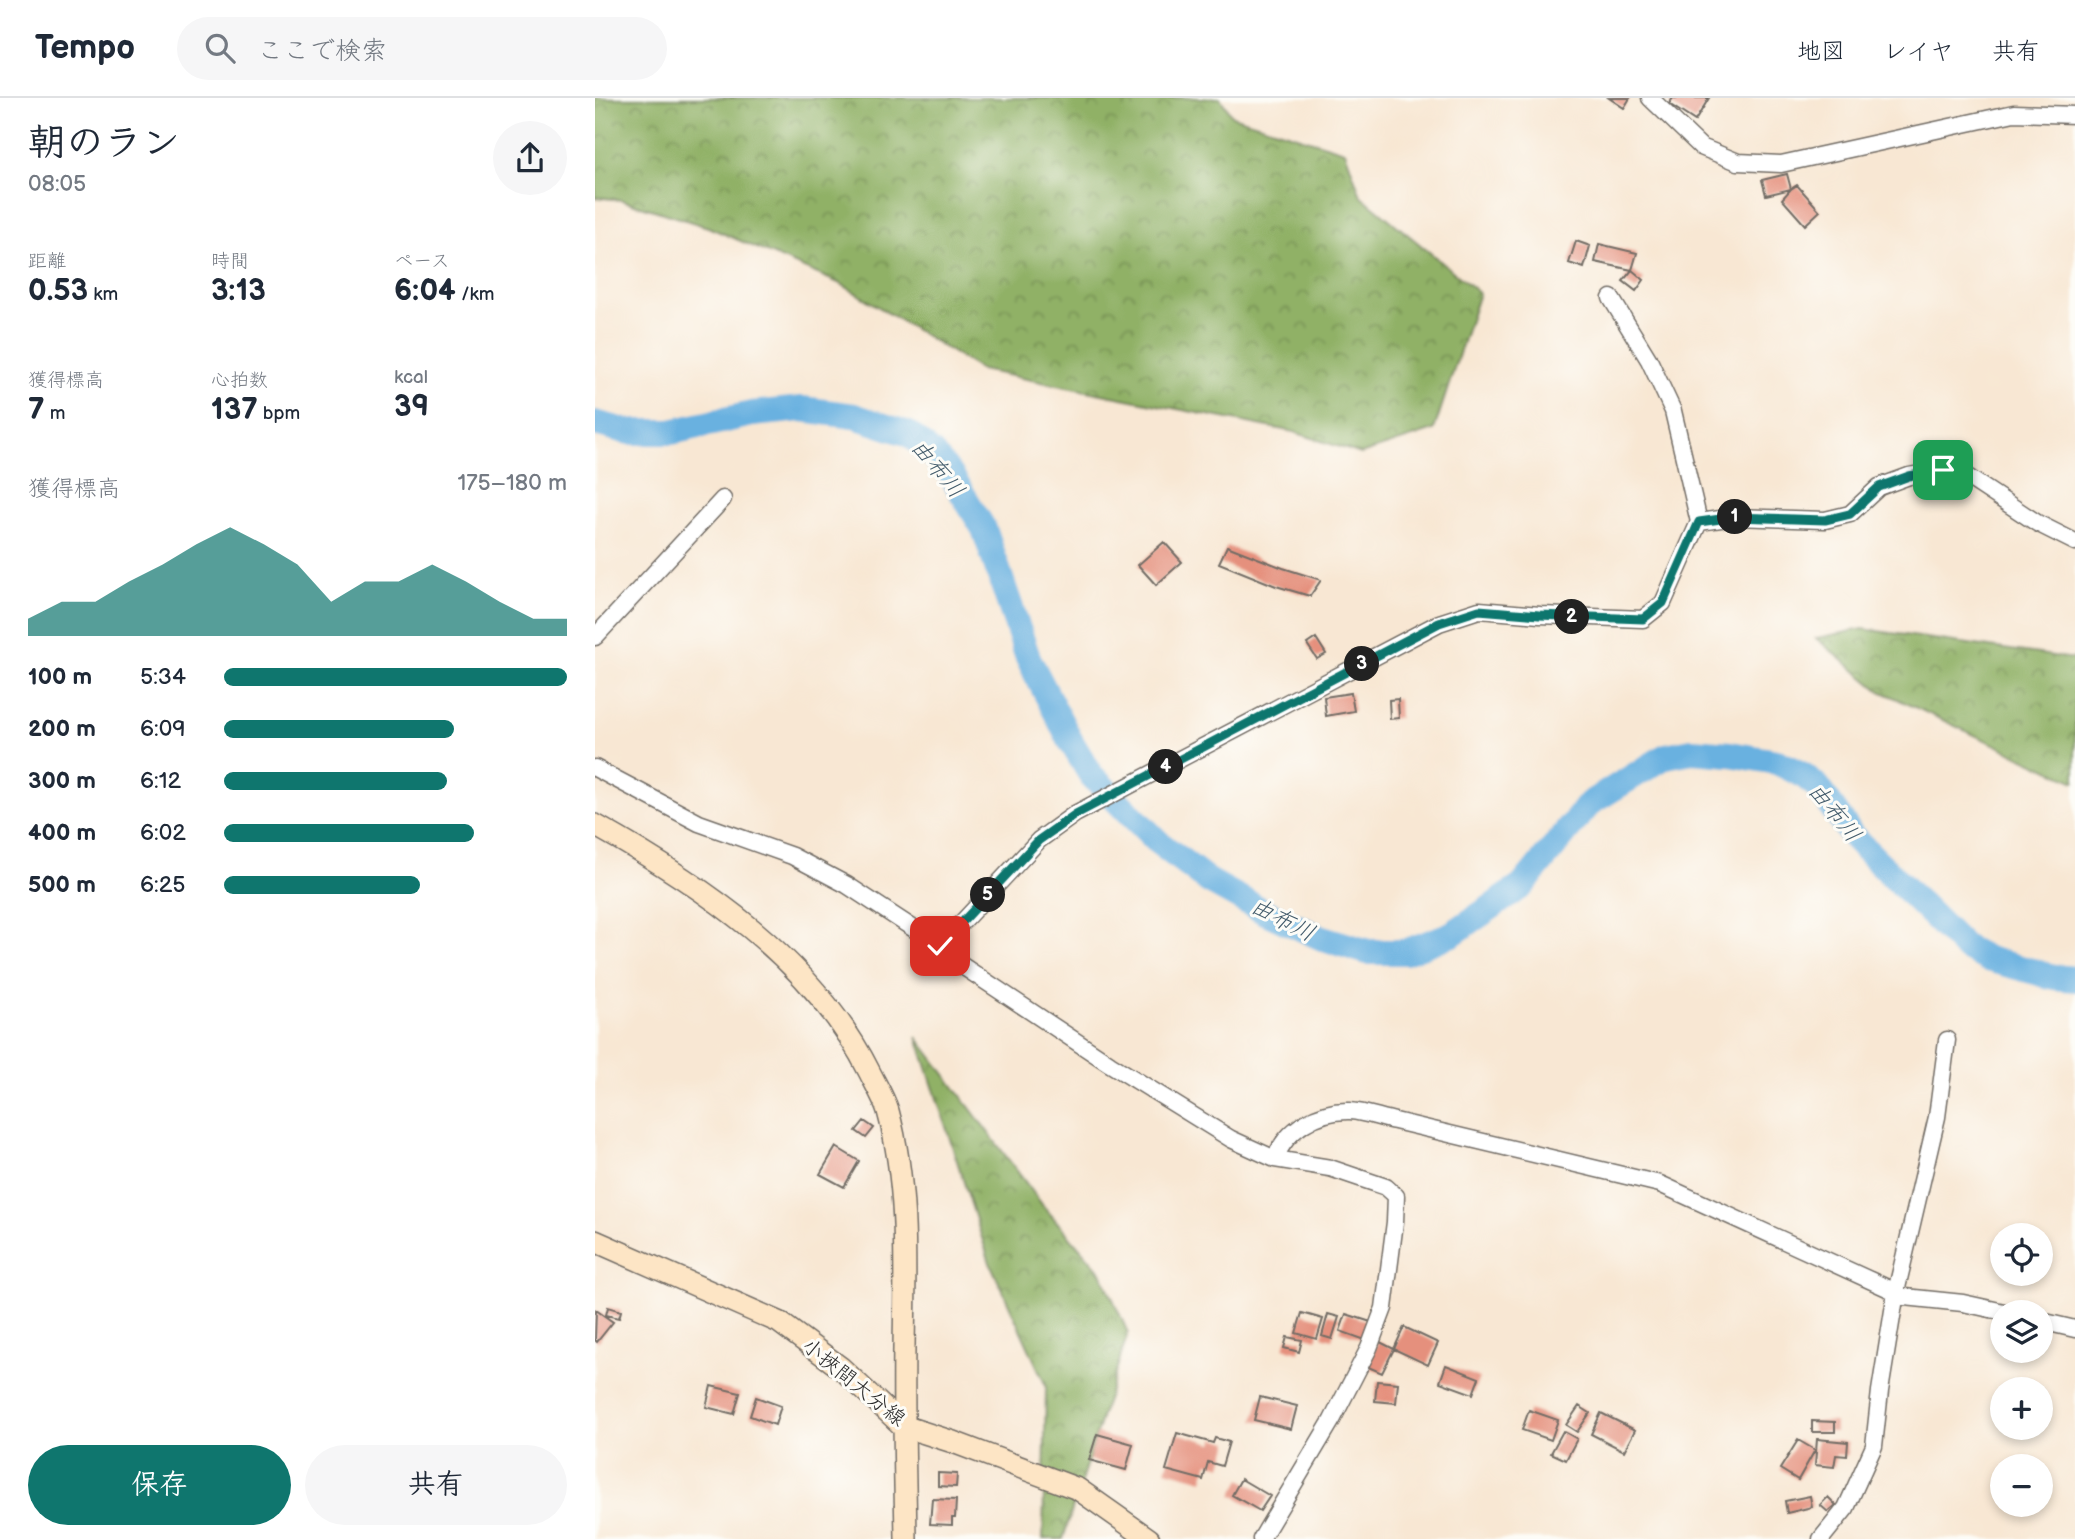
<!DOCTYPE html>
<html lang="ja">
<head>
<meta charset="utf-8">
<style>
  :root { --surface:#fff; --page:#f6f6f7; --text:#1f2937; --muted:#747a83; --line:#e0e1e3; --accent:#0f766e }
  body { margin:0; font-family:"Balsamiq Sans","Klee One",sans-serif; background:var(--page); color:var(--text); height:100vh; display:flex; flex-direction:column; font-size:26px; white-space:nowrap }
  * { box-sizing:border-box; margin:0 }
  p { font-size:23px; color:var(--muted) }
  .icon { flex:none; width:38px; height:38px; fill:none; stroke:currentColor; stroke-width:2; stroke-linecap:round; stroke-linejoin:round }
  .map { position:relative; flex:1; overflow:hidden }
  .sheet { display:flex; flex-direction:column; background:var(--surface); width:595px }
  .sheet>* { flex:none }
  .buttons { position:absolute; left:1395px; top:1125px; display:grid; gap:14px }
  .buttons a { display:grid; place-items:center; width:63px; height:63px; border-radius:50%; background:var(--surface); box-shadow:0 4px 10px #0003; font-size:35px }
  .pin { position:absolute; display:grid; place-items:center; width:60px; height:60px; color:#fff; margin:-30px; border-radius:14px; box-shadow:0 4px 10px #0006 }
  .km { position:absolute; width:35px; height:35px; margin:-18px; border-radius:50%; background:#222; color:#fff; font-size:19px; line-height:35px; text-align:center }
  .round { display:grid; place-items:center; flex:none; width:74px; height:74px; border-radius:37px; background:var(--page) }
  .headline { display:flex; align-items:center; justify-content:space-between; height:119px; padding:0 28px }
  h1 { font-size:38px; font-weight:600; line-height:52px }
  .metrics { display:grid; grid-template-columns:repeat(3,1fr); gap:10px; height:119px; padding:7px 28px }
  .metrics div { display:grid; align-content:center }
  .metrics b { font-size:30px; font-weight:600 }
  .metrics small { font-size:19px; font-weight:400 }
  .metrics p { font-size:19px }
  .chart { height:196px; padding:14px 28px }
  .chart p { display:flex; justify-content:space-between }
  .chart svg { width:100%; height:126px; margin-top:7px; fill:var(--accent); opacity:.7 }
  .button { display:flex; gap:14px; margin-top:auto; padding:14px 28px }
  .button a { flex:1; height:80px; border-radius:42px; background:var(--accent); color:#fff; font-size:28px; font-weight:600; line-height:80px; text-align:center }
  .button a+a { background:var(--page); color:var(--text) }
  ul { padding:0 28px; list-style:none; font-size:23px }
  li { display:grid; grid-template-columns:112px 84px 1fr; align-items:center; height:52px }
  li i { height:18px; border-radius:9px; background:var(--accent) }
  header { display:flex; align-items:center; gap:42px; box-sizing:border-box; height:98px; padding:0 35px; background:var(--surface); border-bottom:2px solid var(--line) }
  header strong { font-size:33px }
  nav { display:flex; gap:38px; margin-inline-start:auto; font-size:24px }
  .search { width:490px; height:63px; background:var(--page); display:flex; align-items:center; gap:18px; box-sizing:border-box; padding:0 24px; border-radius:38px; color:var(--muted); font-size:26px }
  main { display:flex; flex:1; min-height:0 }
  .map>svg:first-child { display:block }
</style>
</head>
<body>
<header>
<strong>Tempo</strong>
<div class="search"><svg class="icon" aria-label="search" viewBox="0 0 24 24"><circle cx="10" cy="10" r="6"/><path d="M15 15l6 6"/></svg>ここで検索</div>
<nav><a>地図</a><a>レイヤ</a><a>共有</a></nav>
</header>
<main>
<section class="sheet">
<div class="headline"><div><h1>朝のラン</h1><p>08:05</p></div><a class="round"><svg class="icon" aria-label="share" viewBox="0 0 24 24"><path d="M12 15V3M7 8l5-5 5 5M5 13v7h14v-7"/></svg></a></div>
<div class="metrics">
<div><p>距離</p><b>0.53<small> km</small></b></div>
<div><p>時間</p><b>3:13</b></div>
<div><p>ペース</p><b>6:04<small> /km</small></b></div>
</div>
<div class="metrics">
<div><p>獲得標高</p><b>7<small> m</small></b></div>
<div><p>心拍数</p><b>137<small> bpm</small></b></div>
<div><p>kcal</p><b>39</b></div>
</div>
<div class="chart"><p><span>獲得標高</span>175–180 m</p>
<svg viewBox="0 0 160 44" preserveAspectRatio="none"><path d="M0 44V38L10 32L20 32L30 25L40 19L50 12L60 6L70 12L80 19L90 32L100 25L110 25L120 19L130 25L140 32L150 38L160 38V44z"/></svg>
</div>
<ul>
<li><b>100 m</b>5:34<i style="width:100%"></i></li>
<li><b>200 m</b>6:09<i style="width:67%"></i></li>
<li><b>300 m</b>6:12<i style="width:65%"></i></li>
<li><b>400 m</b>6:02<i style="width:73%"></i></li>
<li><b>500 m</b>6:25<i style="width:57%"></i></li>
</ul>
<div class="button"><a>保存</a><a>共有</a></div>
</section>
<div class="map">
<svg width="1480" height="1441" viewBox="0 0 1480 1441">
  <defs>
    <pattern id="forest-crowns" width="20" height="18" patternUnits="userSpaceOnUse" patternTransform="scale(1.75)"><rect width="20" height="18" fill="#90b166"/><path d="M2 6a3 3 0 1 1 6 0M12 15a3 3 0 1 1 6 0" fill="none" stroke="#769054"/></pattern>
  </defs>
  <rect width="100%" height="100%" fill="#fdfcf7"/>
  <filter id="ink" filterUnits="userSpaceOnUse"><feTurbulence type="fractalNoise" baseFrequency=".0143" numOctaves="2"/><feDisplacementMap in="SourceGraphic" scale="14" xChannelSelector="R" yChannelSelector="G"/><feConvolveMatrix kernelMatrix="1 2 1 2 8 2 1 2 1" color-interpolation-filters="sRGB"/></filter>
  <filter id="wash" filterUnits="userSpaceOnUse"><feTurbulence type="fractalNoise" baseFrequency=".00686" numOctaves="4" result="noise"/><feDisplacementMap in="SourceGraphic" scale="28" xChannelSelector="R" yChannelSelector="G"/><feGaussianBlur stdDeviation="1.57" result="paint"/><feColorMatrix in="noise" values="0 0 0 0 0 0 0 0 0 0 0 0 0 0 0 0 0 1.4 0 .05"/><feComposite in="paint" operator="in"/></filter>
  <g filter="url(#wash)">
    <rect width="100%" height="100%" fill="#f8e7d3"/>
    <path fill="url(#forest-crowns)" stroke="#5e6e48" stroke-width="2" d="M 0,0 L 625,0 L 637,18 L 750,53 L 766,98 L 884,195 L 839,332 L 766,356 L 699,334 L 386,272 L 246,186 L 113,129 L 27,102 L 0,99 Z
      M 1268,531 L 1480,561 L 1480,684 L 1285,593 L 1221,540 Z
      M 322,939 L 449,1109 L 506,1174 L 533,1235 L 468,1441 L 448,1441 L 451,1288 L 395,1165 Z"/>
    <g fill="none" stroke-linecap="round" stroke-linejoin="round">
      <path stroke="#69b1e0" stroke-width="26" d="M 0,325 L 34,334 L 76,334 L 157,316 L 207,311 L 259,318 L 314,336 L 336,354 L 356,377 L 389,431 L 433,560 L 475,642 L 496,677 L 564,745 L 612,782 L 668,813 L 727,840 L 773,854 L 810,854 L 857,836 L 927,788 L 995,705 L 1071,658 L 1097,653 L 1135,656 L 1182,664 L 1208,677 L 1223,689 L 1257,738 L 1369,849 L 1392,861 L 1459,879 L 1480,881"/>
    </g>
    <g id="blocks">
      <path fill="#e5907d" d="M 1014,0 L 1035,0 L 1029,10 Z
        M 1078,0 L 1114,0 L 1100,23 L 1074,6 Z
        M 1192,76 L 1196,91 L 1202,87 L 1225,113 L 1210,127 L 1187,101 L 1196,91 L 1171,97 L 1167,82 Z
        M 981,143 L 995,148 L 989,170 L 974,165 Z
        M 1004,146 L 1042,155 L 1037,172 L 1000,164 Z
        M 1037,172 L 1049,182 L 1041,193 L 1028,183 Z
        M 569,444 L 587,464 L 561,487 L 543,467 Z
        M 632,448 L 688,470 L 726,482 L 715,498 L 681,488 L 624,465 Z
        M 721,540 L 731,556 L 722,561 L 712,546 Z
        M 756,595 L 759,613 L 731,618 L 729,599 Z
        M 803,601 L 804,620 L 795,621 L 794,602 Z
        M 269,1023 L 279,1030 L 271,1040 L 261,1033 Z
        M 241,1049 L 264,1063 L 249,1089 L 225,1076 Z
        M 13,1209 L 26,1213 L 24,1220 L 11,1217 Z
        M 1,1212 L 18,1224 L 2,1244 L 0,1242 Z
        M 707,1215 L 728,1221 L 722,1241 L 701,1235 Z
        M 733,1216 L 744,1219 L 737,1241 L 727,1238 Z
        M 751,1216 L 779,1225 L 773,1243 L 745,1233 Z
        M 809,1229 L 843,1245 L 833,1267 L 799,1251 Z
        M 692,1239 L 707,1242 L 704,1254 L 689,1250 Z
        M 783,1243 L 799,1251 L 787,1275 L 771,1268 Z
        M 851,1267 L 884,1280 L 878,1296 L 845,1284 Z
        M 782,1283 L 803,1285 L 801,1305 L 780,1303 Z
        M 116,1288 L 145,1295 L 139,1316 L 111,1309 Z
        M 161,1299 L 186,1308 L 180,1327 L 155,1318 Z
        M 665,1299 L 702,1308 L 696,1331 L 659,1322 Z
        M 984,1308 L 995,1315 L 982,1334 L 971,1327 Z
        M 934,1312 L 963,1322 L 956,1342 L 927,1332 Z
        M 1006,1315 L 1040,1332 L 1029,1353 L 996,1336 Z
        M 1217,1323 L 1240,1324 L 1240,1334 L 1217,1334 Z
        M 968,1333 L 982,1341 L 971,1362 L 956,1355 Z
        M 582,1335 L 618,1345 L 620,1340 L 634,1344 L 627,1368 L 613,1364 L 608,1382 L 571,1372 Z
        M 502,1336 L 538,1346 L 531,1372 L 494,1362 Z
        M 1222,1341 L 1253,1344 L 1252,1358 L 1241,1357 L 1239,1369 L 1220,1367 Z
        M 1203,1342 L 1220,1352 L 1203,1382 L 1185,1371 Z
        M 343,1375 L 362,1376 L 361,1389 L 343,1388 Z
        M 646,1381 L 675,1398 L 665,1413 L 637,1397 Z
        M 1215,1398 L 1217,1409 L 1192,1415 L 1190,1403 Z
        M 1233,1399 L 1241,1407 L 1233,1414 L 1225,1407 Z
        M 337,1401 L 361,1402 L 360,1420 L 357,1420 L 357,1427 L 335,1426 Z"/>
    </g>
  </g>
  <g filter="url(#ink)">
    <use href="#blocks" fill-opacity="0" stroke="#736d66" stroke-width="2"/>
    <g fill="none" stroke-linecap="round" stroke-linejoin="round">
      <g stroke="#736d66" stroke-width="19">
        <path id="street" d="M 1055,0 L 1106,49 L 1143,64 L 1186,66 L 1419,15 L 1480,17
          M 1104,424 L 1140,419 L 1230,422 L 1255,416 L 1284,389 L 1314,378 L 1348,372 L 1371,378 L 1442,425 L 1480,444
          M 0,539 L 128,401
          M 0,670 L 104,725 L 197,758 L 252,787 L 345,848 L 360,863 L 515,966 L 636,1041 L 680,1061 L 735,1070 L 791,1089 L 801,1098 L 800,1124 L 789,1210 L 774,1250 L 737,1322 L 666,1441
          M 345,848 L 444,742 L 480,716 L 844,525 L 884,512 L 945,517 L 1048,521 L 1068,505 L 1104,424 L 1078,313 L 1054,262 L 1016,200
          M 680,1061 C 691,1031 723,1012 755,1013 C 770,1014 785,1020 800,1023 L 1065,1086 L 1301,1194
          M 1300,1198 L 1368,1205 L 1409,1214
          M 1446,1223 L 1480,1231
          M 1226,1441 L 1251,1410 L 1279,1348 L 1285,1293 L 1301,1194 L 1342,1019 L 1352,942"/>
      </g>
      <g stroke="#736d66" stroke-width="24">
        <path id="secondary" d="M 0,727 C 107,787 219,862 275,975 C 281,987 289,1000 293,1013 C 314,1090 310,1172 309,1250 C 308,1314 310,1377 311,1441
          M 0,1143 L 184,1224 L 246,1270 L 308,1328 L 358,1344 L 483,1391 L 554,1441"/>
      </g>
      <use href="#street" stroke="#fff" stroke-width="16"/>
      <use href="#secondary" stroke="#fde5c5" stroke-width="21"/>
    </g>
  </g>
  <g fill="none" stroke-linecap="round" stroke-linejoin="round" filter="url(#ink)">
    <g stroke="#fff" stroke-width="14">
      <path id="route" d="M 345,848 L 444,742 L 481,716 L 844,525 L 884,512 L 944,517 L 1048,521 L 1068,505 L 1104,424 L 1140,419 L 1230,422 L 1255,416 L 1284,389 L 1314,378 L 1348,372"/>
    </g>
    <use href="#route" stroke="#0f766e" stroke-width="9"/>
  </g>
  <g text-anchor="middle" stroke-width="6" stroke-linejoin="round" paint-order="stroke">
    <g font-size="21" fill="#2b2b2b" stroke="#fdfcf7">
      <text transform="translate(259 1284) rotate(39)" y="7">小挾間大分線</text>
    </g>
    <g font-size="23" font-style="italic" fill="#415a6a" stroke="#fdfcf7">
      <text transform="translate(343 370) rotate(50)" y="8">由布川</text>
      <text transform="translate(1240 714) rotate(51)" y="8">由布川</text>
      <text transform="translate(688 821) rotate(27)" y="8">由布川</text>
    </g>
  </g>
</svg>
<div class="buttons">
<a><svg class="icon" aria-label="locate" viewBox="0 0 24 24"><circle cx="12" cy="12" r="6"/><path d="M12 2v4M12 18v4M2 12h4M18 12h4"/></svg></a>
<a><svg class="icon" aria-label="layers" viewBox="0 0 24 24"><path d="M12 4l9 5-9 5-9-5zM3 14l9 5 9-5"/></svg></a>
<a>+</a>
<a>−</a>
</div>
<div class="pin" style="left:1348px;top:372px;background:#1e9e55"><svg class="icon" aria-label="arrive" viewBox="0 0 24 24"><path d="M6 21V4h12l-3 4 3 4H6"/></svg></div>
<div class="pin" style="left:345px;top:848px;background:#d93025"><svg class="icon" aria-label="check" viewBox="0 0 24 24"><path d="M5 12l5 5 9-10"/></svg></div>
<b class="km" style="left:1140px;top:419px">1</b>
<b class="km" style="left:977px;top:519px">2</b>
<b class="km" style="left:767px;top:566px">3</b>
<b class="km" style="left:571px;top:669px">4</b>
<b class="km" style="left:393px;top:797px">5</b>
</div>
</main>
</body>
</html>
